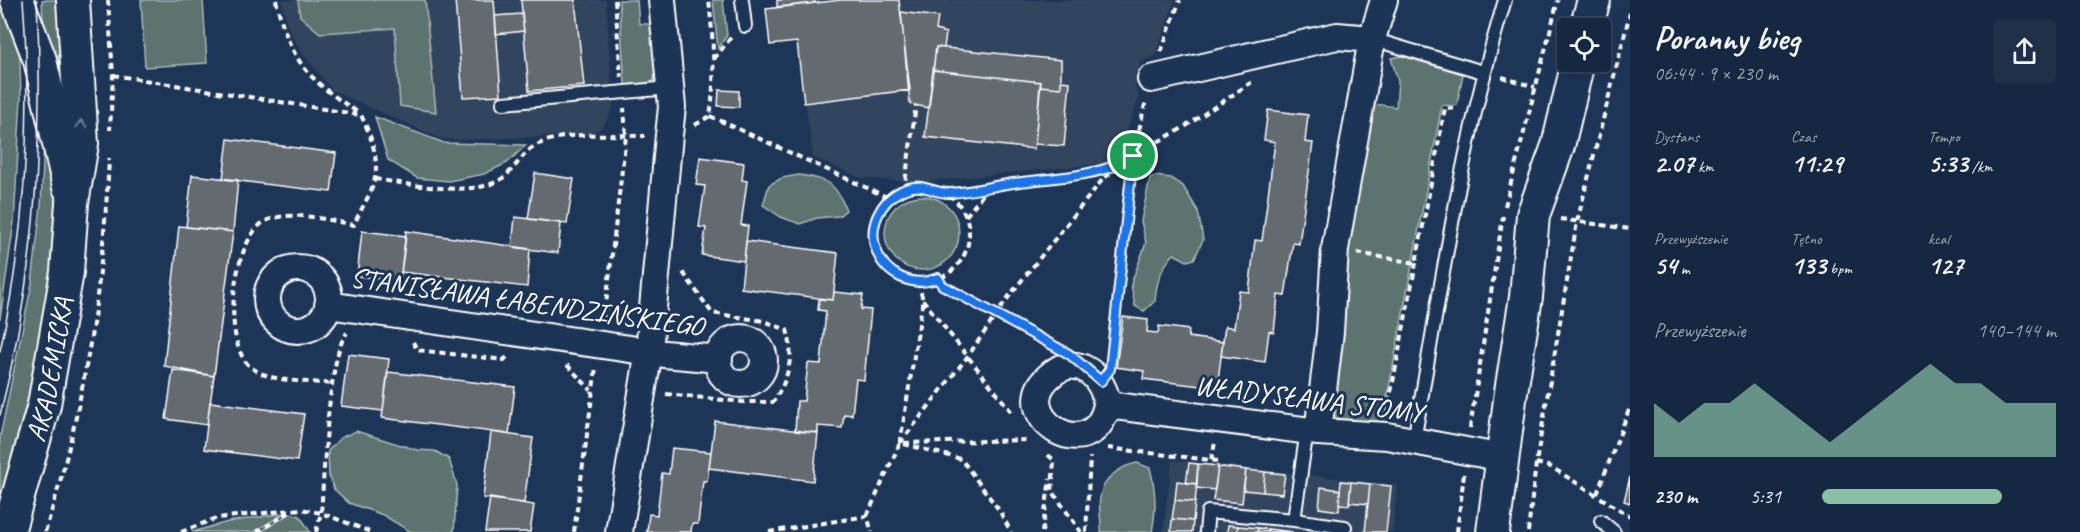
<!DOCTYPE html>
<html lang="pl">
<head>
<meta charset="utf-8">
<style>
  :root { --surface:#162841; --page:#1f3048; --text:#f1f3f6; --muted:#9ea6b1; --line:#35445a; --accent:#8abfa5 }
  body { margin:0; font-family:Caveat,sans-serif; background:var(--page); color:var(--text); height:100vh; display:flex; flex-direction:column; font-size:22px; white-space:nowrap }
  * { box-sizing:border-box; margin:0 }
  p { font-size:20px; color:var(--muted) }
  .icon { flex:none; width:33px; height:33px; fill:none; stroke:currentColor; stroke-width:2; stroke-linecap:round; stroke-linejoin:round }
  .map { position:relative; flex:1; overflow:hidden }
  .side { display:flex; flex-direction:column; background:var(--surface); width:450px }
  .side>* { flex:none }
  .tools { position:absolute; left:1557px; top:18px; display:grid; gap:12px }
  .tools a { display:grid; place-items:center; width:54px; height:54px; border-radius:6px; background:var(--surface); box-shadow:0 3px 15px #0003,0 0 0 2px var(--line); font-size:30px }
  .pin { position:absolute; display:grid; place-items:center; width:51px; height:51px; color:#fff; margin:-26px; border:3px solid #fff; border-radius:50%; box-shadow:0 2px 6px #0007 }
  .round { display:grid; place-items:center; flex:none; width:63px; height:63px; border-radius:6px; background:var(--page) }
  .headline { display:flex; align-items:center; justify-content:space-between; height:102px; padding:0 24px }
  h1 { font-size:33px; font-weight:800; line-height:45px }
  .metrics { display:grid; grid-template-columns:repeat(3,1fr); gap:9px; height:102px; padding:6px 24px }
  .metrics div { display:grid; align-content:center }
  .metrics b { font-size:26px; font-weight:800 }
  .metrics small { font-size:16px; font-weight:400 }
  .metrics p { font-size:16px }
  .chart { height:168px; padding:12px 24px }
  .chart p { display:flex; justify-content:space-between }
  .chart svg { width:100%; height:108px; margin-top:6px; fill:var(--accent); opacity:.7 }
  ul { padding:0 24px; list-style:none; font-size:20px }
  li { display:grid; grid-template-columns:96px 72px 1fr; align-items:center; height:45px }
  li i { height:15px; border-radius:8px; background:var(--accent) }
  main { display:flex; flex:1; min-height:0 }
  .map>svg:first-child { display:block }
</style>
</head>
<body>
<main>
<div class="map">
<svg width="1630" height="532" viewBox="0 0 1630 532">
  <rect width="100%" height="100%" fill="#1d3557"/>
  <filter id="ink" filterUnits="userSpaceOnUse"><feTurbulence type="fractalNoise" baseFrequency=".0167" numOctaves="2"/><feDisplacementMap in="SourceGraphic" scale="12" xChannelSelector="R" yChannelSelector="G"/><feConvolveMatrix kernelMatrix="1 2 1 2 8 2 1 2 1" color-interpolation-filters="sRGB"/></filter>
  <g filter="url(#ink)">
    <path fill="#32455e" d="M 281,0 L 606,0 L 613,108 L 603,127 L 588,135 L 455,140 L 439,138 L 332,90 L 300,49 L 288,27 Z
      M 777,0 L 1175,0 L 1155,56 L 1140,62 L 1135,88 L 1139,97 L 1119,154 L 1109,163 L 920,182 L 861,178 L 813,157 L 797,42 L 770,45 L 766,9 L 777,7 Z
      M 1172,460 L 1397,485 L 1393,532 L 1163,532 Z"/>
    <path fill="#5b736f" stroke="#adb9b7" stroke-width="1.5" d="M 0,0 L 7,0 L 19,33 L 21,98 L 14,222 L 0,319 Z
      M 42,0 L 62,0 L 74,138 L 44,45 Z
      M 141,0 L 203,0 L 207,63 L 145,67 Z
      M 298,0 L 425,0 L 436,112 L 400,106 L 395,28 L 320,33 L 300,16 Z
      M 619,0 L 637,0 L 639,24 L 650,24 L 657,30 L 660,75 L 650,83 L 625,85 Z
      M 713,0 L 723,0 L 727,35 L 718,49 Z
      M 1402,56 L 1463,74 L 1457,104 L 1454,106 L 1442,105 L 1382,425 L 1336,418 L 1328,410 L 1367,103 L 1396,107 L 1398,81 L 1391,58 Z
      M 375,117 L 444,143 L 526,145 L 507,163 L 484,174 L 449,181 L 417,178 L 388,160 Z
      M 45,119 C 51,161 58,204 55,247 C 50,338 23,426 0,514 L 0,437 L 32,283 L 41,206 Z
      M 799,175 C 827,179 836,182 846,210 L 839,216 L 817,218 L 800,224 L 781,217 L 763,205 L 769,185 L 782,178 Z
      M 1156,176 L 1171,178 L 1183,186 L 1198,211 L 1203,240 L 1194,259 L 1187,261 L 1174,254 C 1162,266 1156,284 1155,301 L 1144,311 L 1135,306 L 1131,284 L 1146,243 L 1141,221 L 1150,178 Z
      M885 233a37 37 0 1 1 74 0a37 37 0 1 1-74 0Z
      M 356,431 L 417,450 L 435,451 L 449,459 L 457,485 L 454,532 L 411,532 L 383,515 L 349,503 L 334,489 L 329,476 L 328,451 L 340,438 Z
      M 1137,463 L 1150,468 C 1156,490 1157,509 1152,532 L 1101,532 C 1102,521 1098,508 1100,498 C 1102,479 1120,466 1137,463 Z
      M 285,513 L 254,532 L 192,532 L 228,522 Z
      M 290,513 L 300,516 L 310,532 L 260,532 Z"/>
    <path fill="#636a6f" stroke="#fff" stroke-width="1.5" d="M 455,0 L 494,0 L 501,95 L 463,97 Z
      M 521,0 L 575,0 L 584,86 L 529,91 Z
      M 777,0 L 814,0 L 815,3 L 777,7 Z
      M 841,0 L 899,0 L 910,90 L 804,103 L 797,42 L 770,45 L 766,9 Z
      M 901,12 L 938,17 L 936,30 L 946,33 L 944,48 L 936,47 L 929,108 L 910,104 Z
      M 522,14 L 524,31 L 496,34 L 495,16 Z
      M 936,47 L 1061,60 L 1061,88 L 1040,86 L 1041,82 L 933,70 Z
      M 933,70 L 1041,82 L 1034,149 L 925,137 Z
      M 1061,81 L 1070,82 L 1064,146 L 1035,144 L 1040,86 L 1061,88 Z
      M 719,90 L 739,91 L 739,107 L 718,106 Z
      M 1268,110 L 1308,115 L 1305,142 L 1313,143 L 1299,244 L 1293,243 L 1285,296 L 1278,295 L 1274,332 L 1269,331 L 1265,362 L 1221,356 L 1225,326 L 1234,328 L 1239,291 L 1249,292 L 1255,240 L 1262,241 L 1275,142 L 1264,140 Z
      M 228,139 L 336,153 L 331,192 L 223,179 Z
      M 700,157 L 744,163 L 742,180 L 747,181 L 741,225 L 748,226 L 744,261 L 702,255 L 706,228 L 699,227 L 705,186 L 696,185 Z
      M 535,173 L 574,179 L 567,224 L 528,219 Z
      M 192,175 L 238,180 L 233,232 L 186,227 Z
      M 515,217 L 561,223 L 558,253 L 512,247 Z
      M 179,226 L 233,232 L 214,376 L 164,366 Z
      M 362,231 L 406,236 L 400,281 L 357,276 Z
      M 406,231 L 530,249 L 527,287 L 401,272 Z
      M 746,241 L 838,253 L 833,300 L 741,288 Z
      M 834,292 L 863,295 L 861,309 L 871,310 L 864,380 L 856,379 L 852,415 L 844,414 L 842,428 L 818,426 L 818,433 L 795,431 L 797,401 L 804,401 L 808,363 L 821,364 L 826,311 L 818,310 L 819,299 L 833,300 Z
      M 1123,317 L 1148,320 L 1147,332 L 1158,333 L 1159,326 L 1189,330 L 1188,337 L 1223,342 L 1217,388 L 1143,379 L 1144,371 L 1116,367 Z
      M 348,354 L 389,359 L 383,411 L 341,406 Z
      M 173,370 L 214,376 L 207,425 L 166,419 Z
      M 388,372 L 515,387 L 509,434 L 382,418 Z
      M 210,402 L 304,414 L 297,461 L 204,449 Z
      M 715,421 L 818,433 L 813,481 L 709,468 Z
      M 491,432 L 533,438 L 524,503 L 483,498 Z
      M 672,448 L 711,452 L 707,481 L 703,481 L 698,524 L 692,524 L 691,532 L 647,532 L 649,514 L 657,515 L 662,473 L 669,474 Z
      M 1189,463 L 1198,464 L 1197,484 L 1186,483 Z
      M 1198,464 L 1218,466 L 1215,490 L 1196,488 Z
      M 1223,467 L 1246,470 L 1242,503 L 1213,500 L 1218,468 Z
      M 1246,470 L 1265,472 L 1263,492 L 1243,490 Z
      M 1265,472 L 1285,474 L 1282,494 L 1263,492 Z
      M 1630,477 L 1630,503 L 1624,501 Z
      M 1177,481 L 1197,484 L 1195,502 L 1175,500 Z
      M 1341,481 L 1351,482 L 1349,505 L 1339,504 Z
      M 1351,482 L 1370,484 L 1368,504 L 1349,502 Z
      M 1370,484 L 1391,486 L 1386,532 L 1365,532 Z
      M 1321,487 L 1340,490 L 1339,511 L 1319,508 Z
      M 490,498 L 534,505 L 530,532 L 485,532 Z
      M 1175,500 L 1195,502 L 1193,521 L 1172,519 Z
      M 1172,519 L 1193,521 L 1192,532 L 1171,532 Z
      M 1228,525 L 1238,526 L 1237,532 L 1227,532 Z
      M 1238,526 L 1258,528 L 1257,532 L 1237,532 Z
      M 1258,528 L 1268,529 L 1267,532 L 1257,532 Z
      M 1268,529 L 1293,532 L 1267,532 Z"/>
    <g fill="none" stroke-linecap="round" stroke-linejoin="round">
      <g stroke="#fff" stroke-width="16">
        <path id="service" d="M 742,0 L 745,26
          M 1372,39 L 1483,72
          M 503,103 L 670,88
          M 1414,441 C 1440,293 1461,144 1505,0
          M 1294,520 L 1345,527
          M 1601,521 L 1614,532
          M 1206,532 L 1208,512 L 1294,520 L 1307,430"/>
      </g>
      <g stroke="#fff" stroke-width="30">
        <path id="minor" d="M 1151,79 L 1337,36 L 1372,39
          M267 299a31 31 0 1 1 62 0a31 31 0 1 1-62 0Z
          M 328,305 L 664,354 L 719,359
          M718 361a23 23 0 1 1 46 0a23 23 0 1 1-46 0Z
          M 1107,405 C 1105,378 1079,353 1053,373 C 1001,413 1092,473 1107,405 L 1318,432 L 1387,436 L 1503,458
          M 1318,432 L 1330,332 L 1335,249 L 1372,39 L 1384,0
          M 619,532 L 649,351 L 669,135 L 672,107 L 662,0"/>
      </g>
      <g stroke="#fff" stroke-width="36">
        <g id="tertiary">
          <path d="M 17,0 L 40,60 L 69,187"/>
          <path d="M 1586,28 L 1594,0"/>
          <path id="s1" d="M 8,532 L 44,405 L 67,272 L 72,203 L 82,144 L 73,0"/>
          <path d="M 1493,532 L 1511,392 L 1526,297 L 1533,215 L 1558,146 L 1578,62"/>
        </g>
      </g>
      <path stroke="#fff" stroke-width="4" stroke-dasharray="6 4.5" stroke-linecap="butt" d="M 108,0 L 113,75 L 110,130
        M 276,0 C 290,61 308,80 359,113
        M 615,0 L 621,77
        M 1161,52 L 1180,0
        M 714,59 L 733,35
        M 113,75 L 361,115 C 370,134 379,156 375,178 C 372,193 360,210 354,225 C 327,220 295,210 268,220 C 233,233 219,345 252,368 C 272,383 309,381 332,384
        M 1502,77 L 1535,87
        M 710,116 L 889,198
        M 695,125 L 710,116 C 716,78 713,38 709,0
        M 375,179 C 408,184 468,197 498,181 C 515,172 522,151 539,144 C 570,130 612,136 645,136
        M873 234a48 48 0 1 1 96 0a48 48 0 1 1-96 0Z
        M 904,190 L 916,105
        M 946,193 L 1108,169 L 1183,128 L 1252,82
        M 1505,206 L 1558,0
        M 966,216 L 988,188
        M 1560,219 L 1630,229
        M 1357,253 L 1416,263 L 1445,108 L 1458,109
        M 938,278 L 942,285 L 1053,345
        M 923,300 L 1014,415
        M 604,321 L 626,136 L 624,108
        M 413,342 L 417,350 L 504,360 L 509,355
        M 1111,359 L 1133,156 L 1146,100
        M 567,365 L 591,390
        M 666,394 L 743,402 L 773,402 C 788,381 795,355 787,330 L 764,321 L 712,313 L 682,271
        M 1387,413 L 1416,263
        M 1470,428 L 1503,216
        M 900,443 L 968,356 L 1010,295 L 1103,179 L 1125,162
        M 900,443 L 923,300 L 918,282
        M 904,444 L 961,459 L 999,510 L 1011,532
        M 1108,448 L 1218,461
        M 1048,455 L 1054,460 L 1052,491 L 1081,532
        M 1211,460 L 1215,443
        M 1536,463 L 1551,467 L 1630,516
        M 1597,494 L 1630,407
        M 867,516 L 900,443 L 1029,440
        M 45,532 C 84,411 103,285 109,158
        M 181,532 L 217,518 L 301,509 L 321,513 L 371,532
        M 257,532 L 290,512
        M 316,532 L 321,513 C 324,478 328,353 347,333
        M 574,532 L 596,367
        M 769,532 L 867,516 L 872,532
        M 1042,532 L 1050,479
        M 1086,532 L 1090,457
        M 1457,532 L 1464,474
        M 1528,532 L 1536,463 L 1577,222 L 1630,13"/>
      <use href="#service" stroke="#1d3557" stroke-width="12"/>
      <use href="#minor" stroke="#1d3557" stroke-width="26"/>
      <use href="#tertiary" stroke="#1d3557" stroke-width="32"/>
      <path stroke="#fff" stroke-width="1.5" d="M 0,351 C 25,237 32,117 23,0
        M 0,415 C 35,279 44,140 37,0"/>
    </g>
    <defs><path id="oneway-chevron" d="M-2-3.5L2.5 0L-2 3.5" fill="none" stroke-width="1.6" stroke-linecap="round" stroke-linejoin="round" transform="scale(1.5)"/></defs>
    <use stroke="#6c7c92" href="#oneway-chevron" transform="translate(81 124) rotate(-93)"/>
  </g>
  <g fill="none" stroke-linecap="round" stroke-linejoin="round" filter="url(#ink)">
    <g stroke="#fff" stroke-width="12">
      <path id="route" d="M 1133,156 L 1110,369 L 1101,381 L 1069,354 L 942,285 L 938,278 C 912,289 884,274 876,249 C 868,227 880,201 901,191 C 923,180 932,194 950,193 C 971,192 992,186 1013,183 C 1041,179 1083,177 1108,168 C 1117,166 1125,160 1133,156 Z"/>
    </g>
    <use href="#route" stroke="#1a73e8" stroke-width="8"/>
  </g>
  <g text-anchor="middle" stroke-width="6" stroke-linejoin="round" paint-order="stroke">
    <g font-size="28" fill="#fff" stroke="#1d3557">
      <text transform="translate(527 301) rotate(8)" y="10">STANISŁAWA ŁABENDZIŃSKIEGO</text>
      <text dy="10" stroke="none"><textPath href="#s1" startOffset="168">AKADEMICKA</textPath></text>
      <text transform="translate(1309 398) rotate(7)" y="10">WŁADYSŁAWA STOMY</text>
    </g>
  </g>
</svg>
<div class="tools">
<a><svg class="icon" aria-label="locate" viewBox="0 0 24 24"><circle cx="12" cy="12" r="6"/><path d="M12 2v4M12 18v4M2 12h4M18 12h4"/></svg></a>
</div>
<div class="pin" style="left:1133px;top:156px;background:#1e9e55"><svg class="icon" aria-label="arrive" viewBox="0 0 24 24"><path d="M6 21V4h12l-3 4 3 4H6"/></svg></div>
</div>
<section class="side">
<div class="headline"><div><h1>Poranny bieg</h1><p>06:44 · 9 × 230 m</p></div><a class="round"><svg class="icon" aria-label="share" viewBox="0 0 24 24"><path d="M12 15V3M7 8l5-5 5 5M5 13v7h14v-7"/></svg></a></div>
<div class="metrics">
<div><p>Dystans</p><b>2.07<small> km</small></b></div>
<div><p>Czas</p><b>11:29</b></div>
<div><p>Tempo</p><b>5:33<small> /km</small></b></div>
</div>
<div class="metrics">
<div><p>Przewyższenie</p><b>54<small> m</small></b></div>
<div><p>Tętno</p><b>133<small> bpm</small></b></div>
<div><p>kcal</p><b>127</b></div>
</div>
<div class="chart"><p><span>Przewyższenie</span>140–144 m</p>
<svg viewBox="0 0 160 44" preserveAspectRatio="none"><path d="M0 44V22L10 30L20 22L30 22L40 14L50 22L60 30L70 38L80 30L90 22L100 14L110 6L120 14L130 14L140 22L150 22L160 22V44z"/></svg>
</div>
<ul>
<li><b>230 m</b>5:31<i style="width:77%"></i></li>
</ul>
</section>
</main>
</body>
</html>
